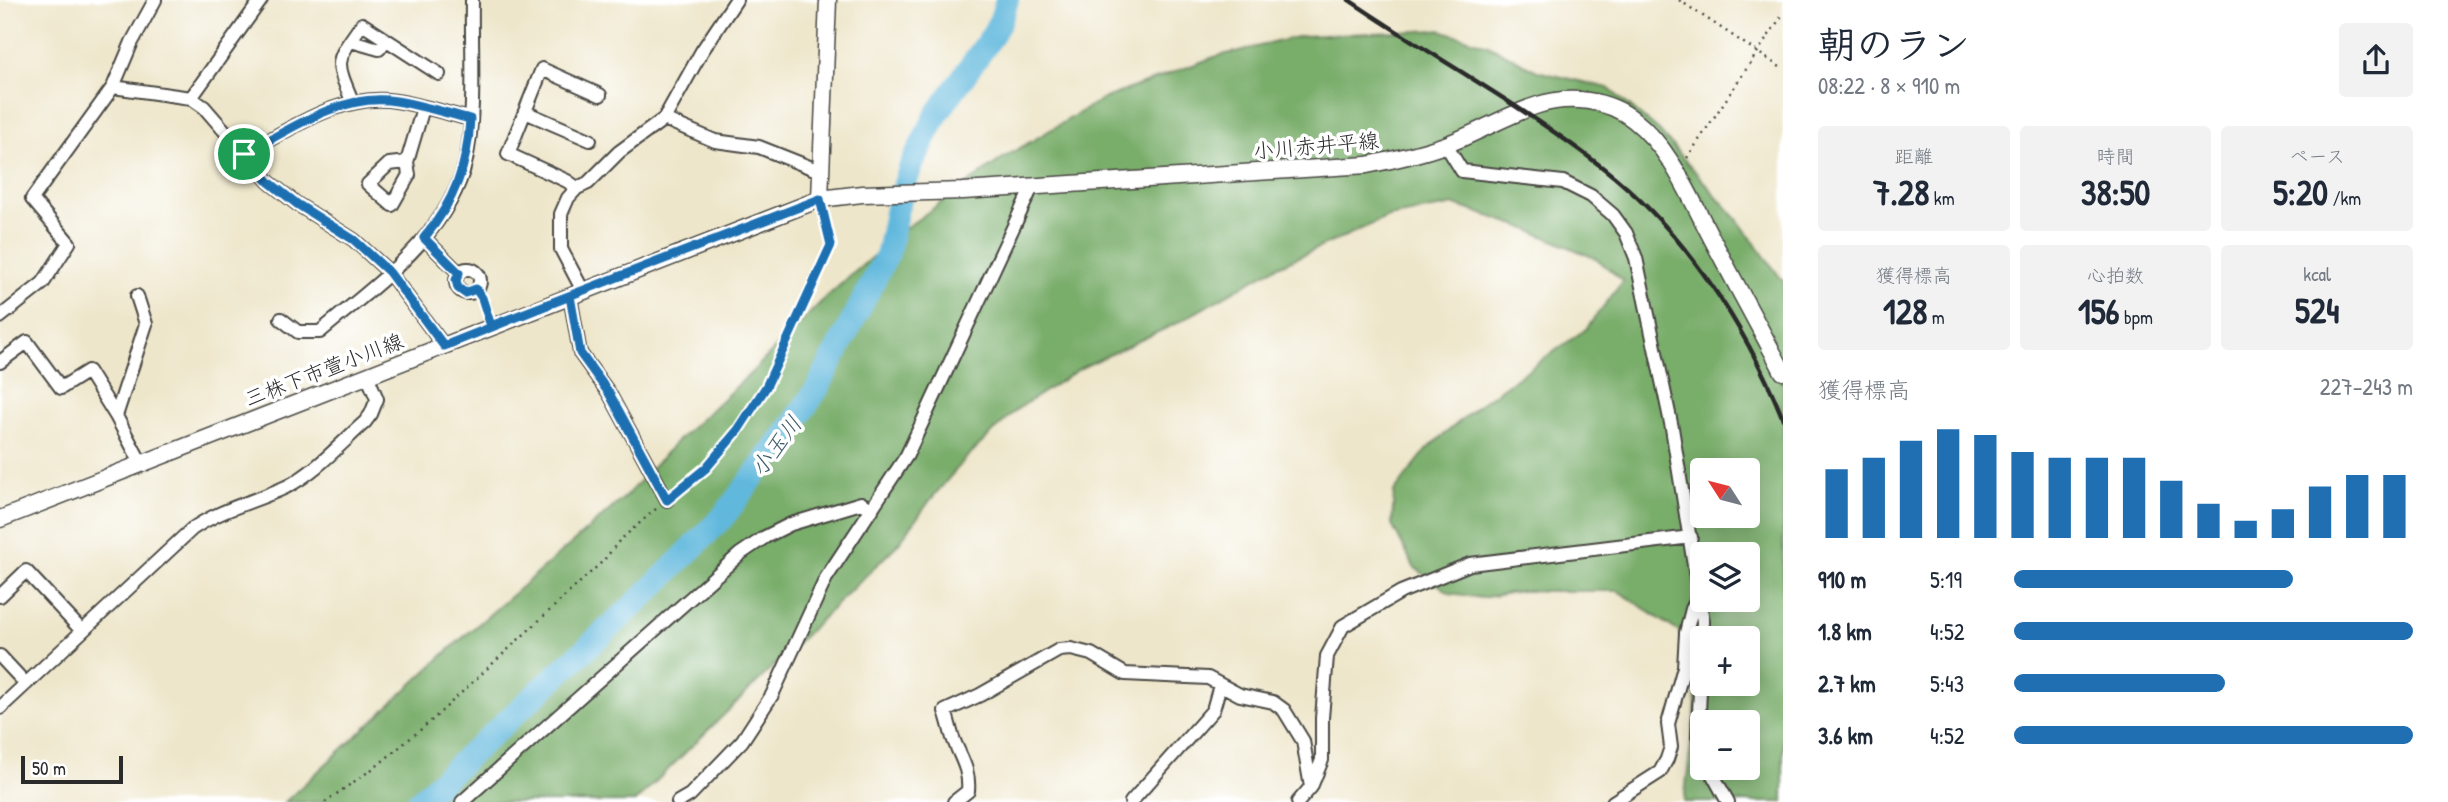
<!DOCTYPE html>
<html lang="ja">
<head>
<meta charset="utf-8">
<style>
  :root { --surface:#fff; --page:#f2f2f3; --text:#1f2937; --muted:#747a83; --accent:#1f6fb2 }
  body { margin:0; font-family:"Patrick Hand","Klee One",sans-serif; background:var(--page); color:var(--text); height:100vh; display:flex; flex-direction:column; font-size:26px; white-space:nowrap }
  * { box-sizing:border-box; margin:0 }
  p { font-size:23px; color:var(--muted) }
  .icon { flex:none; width:38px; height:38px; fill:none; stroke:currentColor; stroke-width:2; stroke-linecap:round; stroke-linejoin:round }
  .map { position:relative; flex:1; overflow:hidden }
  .sheet { display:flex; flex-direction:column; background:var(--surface); width:665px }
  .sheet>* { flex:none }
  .needle { width:46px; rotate:306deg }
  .buttons { position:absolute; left:1690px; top:458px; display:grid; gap:14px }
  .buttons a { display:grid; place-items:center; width:70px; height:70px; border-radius:7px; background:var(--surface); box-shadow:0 4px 18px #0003; font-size:35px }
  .scale { position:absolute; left:21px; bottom:18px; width:102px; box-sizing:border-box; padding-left:7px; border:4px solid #2b2b2b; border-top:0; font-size:19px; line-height:24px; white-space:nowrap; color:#2b2b2b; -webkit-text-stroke:5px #fff; paint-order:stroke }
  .pin { position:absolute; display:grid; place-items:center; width:60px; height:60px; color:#fff; margin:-30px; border:4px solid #fff; border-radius:50%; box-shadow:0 2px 7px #0007 }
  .round { display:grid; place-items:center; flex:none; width:74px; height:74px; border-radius:7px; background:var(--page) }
  .summary { display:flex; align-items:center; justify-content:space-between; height:119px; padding:0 35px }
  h1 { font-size:38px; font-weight:800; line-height:52px }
  .metrics { display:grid; grid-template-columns:repeat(3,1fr); gap:10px; height:119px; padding:7px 35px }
  .metrics div { display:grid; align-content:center; border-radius:7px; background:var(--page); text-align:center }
  .metrics b { font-size:35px; font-weight:800 }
  .metrics small { font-size:19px; font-weight:400 }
  .metrics p { font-size:19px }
  .chart { height:196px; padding:14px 35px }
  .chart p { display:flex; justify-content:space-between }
  .chart svg { width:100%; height:126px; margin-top:7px; stroke:var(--accent); stroke-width:6 }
  ul { padding:0 35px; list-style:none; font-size:23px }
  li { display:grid; grid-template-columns:112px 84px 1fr; align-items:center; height:52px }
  li i { height:18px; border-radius:9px; background:var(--accent) }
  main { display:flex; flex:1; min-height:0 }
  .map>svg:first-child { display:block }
</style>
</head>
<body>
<main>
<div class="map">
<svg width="1783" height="802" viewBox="0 0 1783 802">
  <rect width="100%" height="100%" fill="#fff"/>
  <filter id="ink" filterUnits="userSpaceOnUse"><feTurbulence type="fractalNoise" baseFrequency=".0143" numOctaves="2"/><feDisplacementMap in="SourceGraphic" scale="14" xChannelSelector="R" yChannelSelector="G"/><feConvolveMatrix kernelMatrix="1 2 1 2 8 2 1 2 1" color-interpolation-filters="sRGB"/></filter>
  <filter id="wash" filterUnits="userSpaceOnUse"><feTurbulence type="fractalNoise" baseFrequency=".00686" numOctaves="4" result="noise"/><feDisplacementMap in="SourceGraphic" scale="28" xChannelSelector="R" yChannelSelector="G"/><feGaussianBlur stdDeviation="1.57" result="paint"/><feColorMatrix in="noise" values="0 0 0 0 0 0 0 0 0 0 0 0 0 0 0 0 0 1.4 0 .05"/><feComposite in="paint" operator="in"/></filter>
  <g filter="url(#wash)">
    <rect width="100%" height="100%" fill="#eee6ca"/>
    <path fill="#79ad6a" stroke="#526c4a" stroke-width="2" fill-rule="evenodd" d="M 1440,30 L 1488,45 L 1537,71 L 1608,88 L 1659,131 L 1736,218 L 1783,281 L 1783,802 L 1684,802 L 1696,705 L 1692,670 L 1679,632 L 1618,591 L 1520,591 L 1481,598 L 1450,593 L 1414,567 L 1392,525 L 1394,492 L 1427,449 L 1480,404 L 1586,329 L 1623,281 L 1597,259 L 1522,227 L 1455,205 L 1388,217 L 1278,266 L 1177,323 L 1081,368 L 1016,410 L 966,458 L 931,499 L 898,544 L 635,802 L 285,802 L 451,648 L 626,496 L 675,443 L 751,373 L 824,299 L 903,230 L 1003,158 L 1103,99 L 1214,57 L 1301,36 ZM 1703,471 L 1748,471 L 1748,516 L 1703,516 ZM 1703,555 L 1748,555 L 1748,600 L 1703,600 ZM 1703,639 L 1748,639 L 1748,684 L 1703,684 ZM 1703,723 L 1748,723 L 1748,768 L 1703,768 Z"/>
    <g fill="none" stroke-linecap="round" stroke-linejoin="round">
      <path stroke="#60b8dd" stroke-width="24" d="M 418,802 L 645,595 L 723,517 L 794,423 L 817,389 L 888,253 L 897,208 L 911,166 L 937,114 L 992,36 L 1001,19 L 1007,0"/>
    </g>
  </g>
  <g filter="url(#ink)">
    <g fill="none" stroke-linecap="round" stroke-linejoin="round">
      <g stroke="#484743" stroke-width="16">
        <path id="minor" d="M 351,41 L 379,49 L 386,40
          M 113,87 L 191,98 L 204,107 L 269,182 L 297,204 L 354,240 L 389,272 L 444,346
          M 191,98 L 261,0
          M 353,103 C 334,58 335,63 362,24 L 439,74
          M 525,112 L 590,140
          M 664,119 L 715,141 L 759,147 L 822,172
          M 1446,145 L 1462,171 L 1563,182 L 1591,196 L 1613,215 L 1626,233 L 1636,258 L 1672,428 L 1703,621 L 1698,736 L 1703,758
          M 244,154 C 289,130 342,92 396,101 C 421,105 446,113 470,119
          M 407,162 L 409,175 L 392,205 L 368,184 L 389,164 Z
          M 407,162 L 423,108
          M 577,188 L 567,181 L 508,154 L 542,69 L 600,95
          M 424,238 L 459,273
          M456 281a12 12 0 1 1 24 0a12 12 0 1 1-24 0Z
          M 583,291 L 561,249 L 561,214 L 568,198 L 577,188 L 588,183 L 619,152 L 664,119 L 702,51 L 736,0
          M 570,296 L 580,353 L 609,393 L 667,500
          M 0,317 L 43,283 L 69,243 L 32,199 L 113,87 L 132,42 L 155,0
          M 281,319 L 298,332 L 320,332 C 375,285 449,235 466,160 C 476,113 471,49 472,0
          M 0,362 L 27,342 L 61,388 L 88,371 L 116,416 L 141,463
          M 116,416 L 146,324 L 137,296
          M 0,596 L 26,571 L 82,631
          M 0,656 L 26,684
          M 0,708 L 192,529 C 221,509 254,502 286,487 C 316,472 340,444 365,422 L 371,414 L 377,399 L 367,375
          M 1709,768 L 1728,802
          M 462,802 L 740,554 L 765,537 L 791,524 L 861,503 L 872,510
          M 678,802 L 690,795 L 742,741 L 772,695 L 826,578 L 907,455 L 1032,187
          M 954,802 L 968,791 C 970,769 960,757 953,738 C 950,729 948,719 945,711 L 980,695 L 1059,650 L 1071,649 L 1091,654 L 1125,674 L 1208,678 L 1240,695 L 1273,702 L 1284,710 L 1303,741 L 1311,787
          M 1131,802 L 1213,710 L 1220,685
          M 1298,802 L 1311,787 L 1322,760 L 1322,718 L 1327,656 L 1343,626 L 1401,592 L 1470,564 L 1691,537
          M 1613,802 L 1660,772 L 1667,759 L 1671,747 L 1668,724 L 1684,667 L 1686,633 L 1692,609 L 1699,594"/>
      </g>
      <g stroke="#484743" stroke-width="19">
        <path id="secondary" d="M 820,199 L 828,0
          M 0,519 L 820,199 L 862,194 L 963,191 L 1367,165 C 1393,160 1419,154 1445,145 C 1476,134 1506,115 1538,105 C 1569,95 1608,99 1634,120 C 1670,148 1689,195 1710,235 C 1734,281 1759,326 1783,372"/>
      </g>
      <path stroke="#484743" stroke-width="2.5" stroke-dasharray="2 5" stroke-linecap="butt" d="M 1679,0 L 1783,69
        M 1687,158 L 1783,14
        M 476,289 L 487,315
        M 676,493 L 706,468 L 738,430 L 766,387 L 831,245 L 823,213
        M 325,802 L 378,765 L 431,721 L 604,560 L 619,541 L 657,508"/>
      <use href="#minor" stroke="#fff" stroke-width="12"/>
      <use href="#secondary" stroke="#fff" stroke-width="16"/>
      <path stroke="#2b2b2b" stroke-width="4.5" d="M 1349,0 C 1433,57 1522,105 1602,167 C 1683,230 1745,324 1783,419"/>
    </g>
  </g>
  <g fill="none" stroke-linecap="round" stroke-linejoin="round" filter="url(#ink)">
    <g stroke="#fff" stroke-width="14">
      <path id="route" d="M 244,154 L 269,182 L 297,204 L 354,240 L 389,272 L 444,346 L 570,296 L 580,353 L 609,393 L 667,500 L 706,468 L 738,430 L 766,387 L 831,245 L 820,199 L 491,326 L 482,298 L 476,289 L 465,293 L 458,288 L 456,280 L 459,273 L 424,238 C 454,202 468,165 470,119 C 446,113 421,105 396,101 C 342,92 289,130 244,154"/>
    </g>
    <use href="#route" stroke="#1f6fb2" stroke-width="9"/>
  </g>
  <g text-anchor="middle" stroke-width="7" stroke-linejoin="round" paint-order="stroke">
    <g font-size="21" fill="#2b2b2b" stroke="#fff">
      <text transform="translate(1316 146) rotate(-5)" y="7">小川赤井平線</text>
      <text transform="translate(324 370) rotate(-21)" y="7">三株下市萱小川線</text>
    </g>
    <g font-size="23" font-style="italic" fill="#3e5c69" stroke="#fff">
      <text transform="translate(776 446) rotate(-53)" y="8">小玉川</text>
    </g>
  </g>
</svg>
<div class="buttons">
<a><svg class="needle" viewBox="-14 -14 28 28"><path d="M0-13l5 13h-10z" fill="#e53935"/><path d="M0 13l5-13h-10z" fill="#747a83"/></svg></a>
<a><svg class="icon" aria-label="layers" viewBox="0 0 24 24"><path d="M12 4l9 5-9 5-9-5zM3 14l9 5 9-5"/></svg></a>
<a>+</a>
<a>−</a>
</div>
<div class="scale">50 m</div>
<div class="pin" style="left:244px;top:154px;background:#1e9e55"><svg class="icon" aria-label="arrive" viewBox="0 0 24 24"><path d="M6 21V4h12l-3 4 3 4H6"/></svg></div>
</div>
<section class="sheet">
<div class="summary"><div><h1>朝のラン</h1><p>08:22 · 8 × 910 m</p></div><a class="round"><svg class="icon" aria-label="share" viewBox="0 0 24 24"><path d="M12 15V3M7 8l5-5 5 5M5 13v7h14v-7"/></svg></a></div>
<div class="metrics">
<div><p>距離</p><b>7.28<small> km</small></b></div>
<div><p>時間</p><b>38:50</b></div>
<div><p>ペース</p><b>5:20<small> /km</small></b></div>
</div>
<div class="metrics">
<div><p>獲得標高</p><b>128<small> m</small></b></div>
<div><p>心拍数</p><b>156<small> bpm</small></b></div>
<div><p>kcal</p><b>524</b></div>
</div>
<div class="chart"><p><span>獲得標高</span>227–243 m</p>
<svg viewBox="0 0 160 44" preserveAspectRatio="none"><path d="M5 44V20M15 44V16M25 44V10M35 44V6M45 44V8M55 44V14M65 44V16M75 44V16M85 44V16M95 44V24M105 44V32M115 44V38M125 44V34M135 44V26M145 44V22M155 44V22"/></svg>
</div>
<ul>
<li><b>910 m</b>5:19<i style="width:70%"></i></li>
<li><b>1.8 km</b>4:52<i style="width:100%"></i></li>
<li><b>2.7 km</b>5:43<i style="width:53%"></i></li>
<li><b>3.6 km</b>4:52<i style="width:100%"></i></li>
</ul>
</section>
</main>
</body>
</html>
